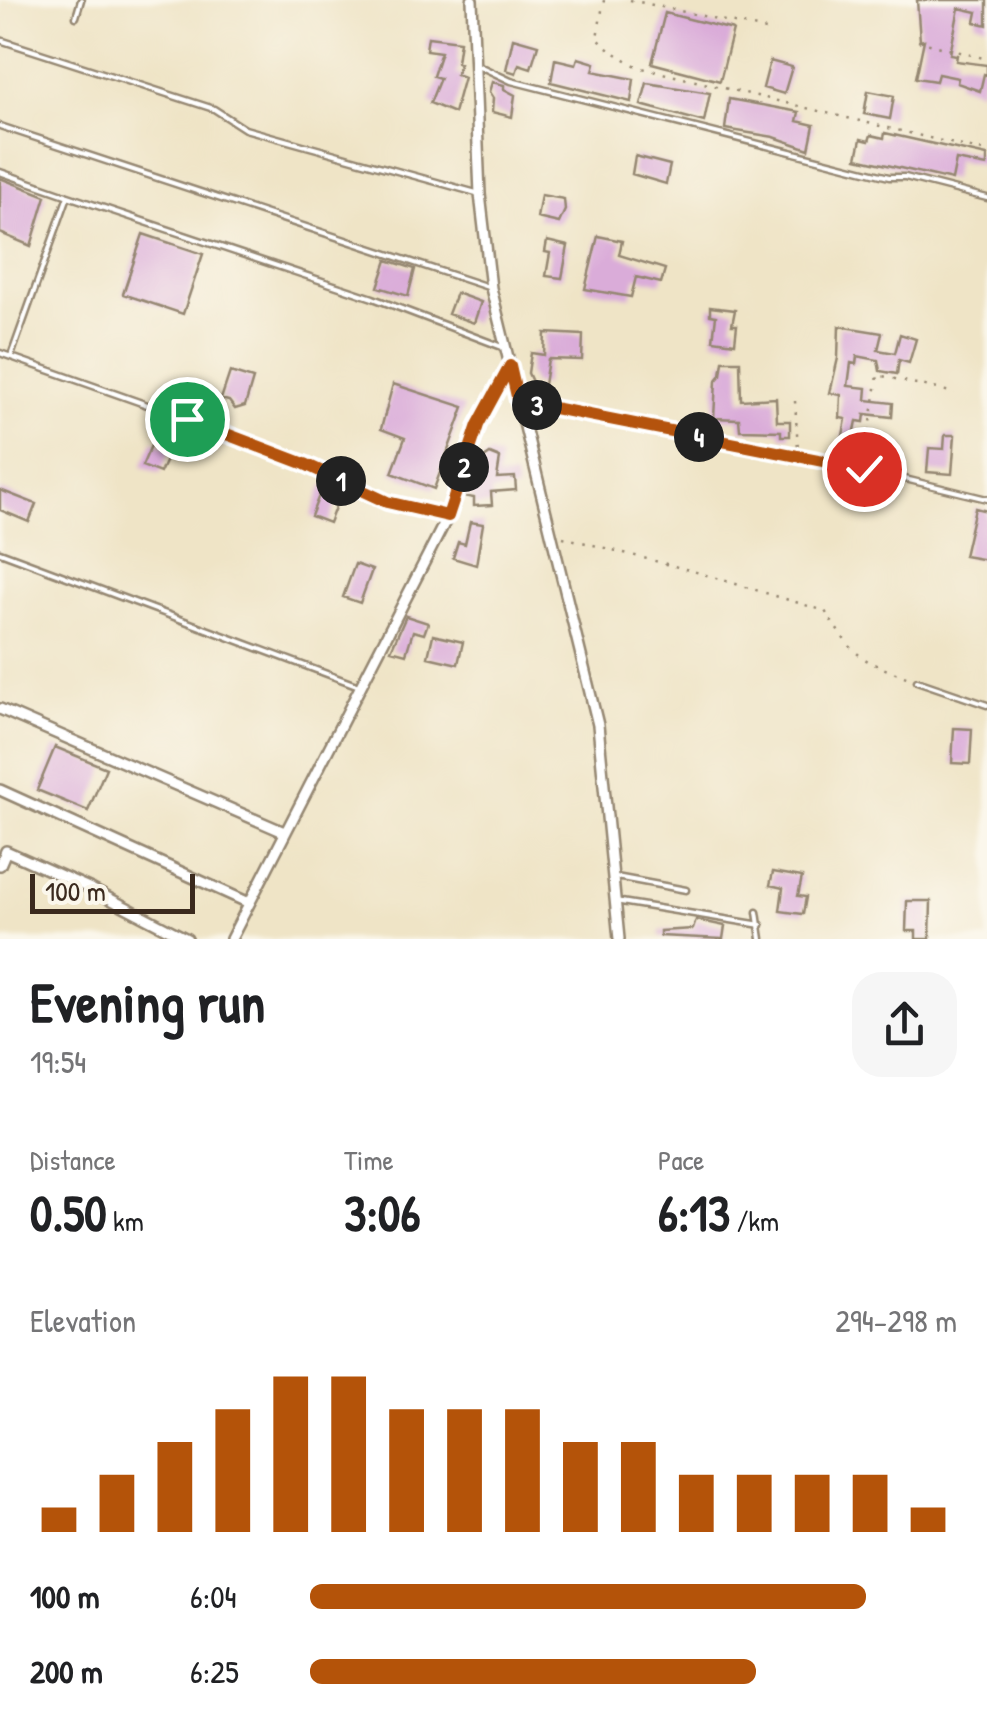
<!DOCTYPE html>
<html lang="en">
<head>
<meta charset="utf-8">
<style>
  :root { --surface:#fff; --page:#f6f6f6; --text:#202124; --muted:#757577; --accent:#b45309 }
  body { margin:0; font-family:"Patrick Hand",sans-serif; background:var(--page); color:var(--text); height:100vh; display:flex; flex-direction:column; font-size:38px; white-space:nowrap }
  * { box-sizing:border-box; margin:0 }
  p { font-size:32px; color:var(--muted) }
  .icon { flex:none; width:55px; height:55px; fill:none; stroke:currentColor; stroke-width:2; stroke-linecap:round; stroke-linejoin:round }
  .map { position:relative; height:939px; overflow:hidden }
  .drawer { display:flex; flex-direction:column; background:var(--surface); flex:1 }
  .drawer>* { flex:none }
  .scale { position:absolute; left:30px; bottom:25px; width:165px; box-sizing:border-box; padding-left:10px; border:5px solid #3b2a1e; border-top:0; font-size:28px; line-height:35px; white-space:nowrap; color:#3b2a1e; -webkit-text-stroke:8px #fbf7ec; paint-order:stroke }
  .pin { position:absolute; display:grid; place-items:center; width:85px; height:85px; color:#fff; margin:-42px; border:5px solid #fff; border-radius:50%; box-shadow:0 2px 10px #0007 }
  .km { position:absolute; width:50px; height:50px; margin:-25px; border-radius:50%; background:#222; color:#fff; font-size:28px; line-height:50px; text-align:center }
  .round { display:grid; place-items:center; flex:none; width:105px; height:105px; border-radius:30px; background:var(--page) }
  .headline { display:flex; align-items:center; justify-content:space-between; height:170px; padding:0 30px }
  h1 { font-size:55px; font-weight:700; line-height:75px }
  .figures { display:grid; grid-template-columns:repeat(3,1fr); gap:15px; height:170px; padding:10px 30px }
  .figures div { display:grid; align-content:center }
  .figures b { font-size:50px; font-weight:700 }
  .figures small { font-size:28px; font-weight:400 }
  .figures p { font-size:28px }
  .chart { height:280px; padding:20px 30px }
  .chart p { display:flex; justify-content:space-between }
  .chart svg { width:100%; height:180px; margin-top:10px; stroke:var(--accent); stroke-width:6 }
  ul { padding:0 30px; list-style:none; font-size:32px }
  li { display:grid; grid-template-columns:160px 120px 1fr; align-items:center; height:75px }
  li i { height:25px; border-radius:12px; background:var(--accent) }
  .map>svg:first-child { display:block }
</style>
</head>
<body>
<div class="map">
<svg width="987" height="939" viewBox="0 0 987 939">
  <rect width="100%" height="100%" fill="#fbf7ec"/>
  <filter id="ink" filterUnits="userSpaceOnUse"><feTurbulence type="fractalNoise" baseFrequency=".01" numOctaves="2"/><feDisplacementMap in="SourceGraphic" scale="20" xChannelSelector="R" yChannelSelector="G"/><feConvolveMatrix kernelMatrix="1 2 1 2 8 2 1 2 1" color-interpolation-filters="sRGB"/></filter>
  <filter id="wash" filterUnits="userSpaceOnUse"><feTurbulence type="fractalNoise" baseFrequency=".0048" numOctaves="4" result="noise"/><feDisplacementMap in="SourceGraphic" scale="40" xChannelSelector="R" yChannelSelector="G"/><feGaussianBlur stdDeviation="2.25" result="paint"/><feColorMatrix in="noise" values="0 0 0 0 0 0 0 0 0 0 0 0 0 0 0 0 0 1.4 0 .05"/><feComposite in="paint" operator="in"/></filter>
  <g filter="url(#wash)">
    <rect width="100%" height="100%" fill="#efe4c6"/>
    <g id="blocks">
      <path fill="#daacd9" d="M 917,0 L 987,0 L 987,25 L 975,22 L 977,12 L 959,8 L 950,54 L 957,55 L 956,61 L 987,65 L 987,75 L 984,74 L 980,91 L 957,83 L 958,78 L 938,74 L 936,81 L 916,78 L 924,40 L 920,41 Z
        M 665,13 L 733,30 L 720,81 L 652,63 Z
        M 428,37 L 460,41 L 457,62 L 460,63 L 456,74 L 464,77 L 454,113 L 430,103 L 440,78 L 433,76 L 441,52 L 426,50 Z
        M 513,38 L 538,45 L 531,68 L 519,64 L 516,73 L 506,70 Z
        M 578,58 L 595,63 L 593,71 L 634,79 L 631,102 L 551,82 L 555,59 L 576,64 Z
        M 770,61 L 792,67 L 784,94 L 763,88 Z
        M 492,82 L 504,85 L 504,89 L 515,95 L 512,117 L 492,112 L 493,98 L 489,92 Z
        M 647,83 L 710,93 L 704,122 L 641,105 Z
        M 868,91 L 894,96 L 890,119 L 864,114 Z
        M 729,99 L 799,112 L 797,121 L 814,125 L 809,149 L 774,137 L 725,129 Z
        M 885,133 L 987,156 L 987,166 L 956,160 L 952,180 L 857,158 L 861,139 L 869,141 L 871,135 L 884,138 Z
        M 635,156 L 670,165 L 666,184 L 632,174 Z
        M 0,178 L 46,196 L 31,246 L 0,233 Z
        M 541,195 L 564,199 L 565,210 L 559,223 L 537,218 Z
        M 143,234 L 203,254 L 183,314 L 123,294 Z
        M 598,236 L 622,241 L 619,255 L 665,269 L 661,283 L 636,277 L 631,297 L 585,289 Z
        M 547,241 L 568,246 L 562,278 L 546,276 L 550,253 L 545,252 Z
        M 387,260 L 415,269 L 408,296 L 378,287 Z
        M 456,293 L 481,302 L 474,323 L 448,314 Z
        M 710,307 L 735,310 L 732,325 L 737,325 L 735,343 L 713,340 L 716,316 L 710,315 Z
        M 839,326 L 882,333 L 878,350 L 895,353 L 900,334 L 916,339 L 909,363 L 899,360 L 897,374 L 880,371 L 878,360 L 857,356 L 856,364 L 851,363 L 848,386 L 867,388 L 866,400 L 893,403 L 892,417 L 865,414 L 864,422 L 857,421 L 853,440 L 864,442 L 862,456 L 840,452 L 846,419 L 840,418 L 841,395 L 830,393 L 838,358 Z
        M 545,333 L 583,335 L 582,360 L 548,359 L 544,385 L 533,384 L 528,373 L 531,353 L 544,355 Z
        M 723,361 L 740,361 L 741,400 L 776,398 L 777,421 L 790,421 L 790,436 L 781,436 L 781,431 L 740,430 L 739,419 L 714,418 L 716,381 L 721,375 Z
        M 230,372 L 253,379 L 245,406 L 235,409 L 229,401 L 221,399 Z
        M 393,384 L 464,407 L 434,489 L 392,473 L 405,438 L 381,429 Z
        M 945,435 L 955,435 L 952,474 L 927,472 L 929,448 L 944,449 Z
        M 153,441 L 171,449 L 160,473 L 142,466 Z
        M 490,454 L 500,458 L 497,478 L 515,477 L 516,490 L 491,492 L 492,505 L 474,506 L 474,498 L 463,496 L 473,467 L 482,470 L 484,458 Z
        M 323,485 L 341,492 L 329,523 L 311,516 Z
        M 0,490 L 36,504 L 29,522 L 0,510 Z
        M 975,508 L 987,511 L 987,560 L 964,556 Z
        M 470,522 L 483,524 L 476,565 L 453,558 L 458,542 L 465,544 Z
        M 355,564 L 372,570 L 360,603 L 343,597 Z
        M 406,616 L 428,623 L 424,634 L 413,631 L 406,654 L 391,650 Z
        M 433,635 L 463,642 L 458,664 L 428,657 Z
        M 954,728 L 972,729 L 970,764 L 952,763 Z
        M 55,747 L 106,768 L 88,811 L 37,790 Z
        M 773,872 L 802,877 L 798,896 L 806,897 L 803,914 L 780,911 L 783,888 L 770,885 Z
        M 907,901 L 931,901 L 930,939 L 916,939 L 916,931 L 906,931 Z
        M 696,920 L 725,926 L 723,939 L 660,936 L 660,931 L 693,929 Z"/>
    </g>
  </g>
  <g filter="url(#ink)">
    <use href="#blocks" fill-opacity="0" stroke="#958772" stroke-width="2.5"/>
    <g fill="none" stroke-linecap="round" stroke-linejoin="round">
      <g stroke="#958772" stroke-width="9">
        <path id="lane" d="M 76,17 L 81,0
          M 0,40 L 214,109 L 245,129 L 480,194
          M 475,64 L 511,81 L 889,177 L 905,177 L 987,198
          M 0,126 L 491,288
          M 0,172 L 66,195
          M 0,353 L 187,419 L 305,465 L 387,502 L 448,516
          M 11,356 L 68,196 L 373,298 L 502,347
          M 523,402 L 864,469 L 987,499
          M 0,552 L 359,686
          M 917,681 L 987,705
          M 616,877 L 686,890
          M 615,901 L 761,925
          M 757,912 L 761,939"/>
      </g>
      <g stroke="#958772" stroke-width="14">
        <path id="street" d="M 472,0 L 480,194 L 491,288 L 598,725 L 619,939
          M 0,709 L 284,832
          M 0,790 L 247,902
          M 0,865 L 6,851 L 91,889 L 187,939
          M 231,939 L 448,516 L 478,425 L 510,366"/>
      </g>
      <path stroke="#958772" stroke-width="2.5" stroke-dasharray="2.5 8" stroke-linecap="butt" d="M 604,0 L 597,37 L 605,47 L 638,67 L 987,152
        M 630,0 L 766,30
        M 918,41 L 987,59
        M 795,401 L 798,449
        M 865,463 L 878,375 L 955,393
        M 563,537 L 693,571 L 825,611 C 855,658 859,660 912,679"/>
      <use href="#lane" stroke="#fff" stroke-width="4"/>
      <use href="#street" stroke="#fff" stroke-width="9"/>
    </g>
  </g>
  <g fill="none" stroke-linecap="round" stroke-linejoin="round" filter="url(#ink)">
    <g stroke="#fff" stroke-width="20">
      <path id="route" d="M 187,419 L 305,464 L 387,502 L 448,516 L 478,425 L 510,366 L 518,401 L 864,469"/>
    </g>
    <use href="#route" stroke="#b45309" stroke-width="12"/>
  </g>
</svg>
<div class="scale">100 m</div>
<div class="pin" style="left:187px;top:419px;background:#1e9e55"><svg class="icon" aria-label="arrive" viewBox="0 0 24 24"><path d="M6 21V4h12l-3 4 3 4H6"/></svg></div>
<div class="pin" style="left:864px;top:469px;background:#d93025"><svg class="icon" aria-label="check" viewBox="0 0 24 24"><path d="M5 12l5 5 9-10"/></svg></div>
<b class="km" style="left:341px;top:481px">1</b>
<b class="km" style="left:464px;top:467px">2</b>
<b class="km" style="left:537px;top:405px">3</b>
<b class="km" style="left:699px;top:437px">4</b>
</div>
<section class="drawer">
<div class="headline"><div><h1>Evening run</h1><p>19:54</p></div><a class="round"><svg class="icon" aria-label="share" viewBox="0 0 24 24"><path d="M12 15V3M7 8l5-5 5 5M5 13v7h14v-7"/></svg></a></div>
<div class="figures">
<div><p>Distance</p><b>0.50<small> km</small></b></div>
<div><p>Time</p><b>3:06</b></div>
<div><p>Pace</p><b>6:13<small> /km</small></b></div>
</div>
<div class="chart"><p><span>Elevation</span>294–298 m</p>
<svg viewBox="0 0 160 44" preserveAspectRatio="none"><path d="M5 44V38M15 44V30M25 44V22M35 44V14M45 44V6M55 44V6M65 44V14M75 44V14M85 44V14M95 44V22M105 44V22M115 44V30M125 44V30M135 44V30M145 44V30M155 44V38"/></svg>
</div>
<ul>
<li><b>100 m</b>6:04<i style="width:86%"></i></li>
<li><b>200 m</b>6:25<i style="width:69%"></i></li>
</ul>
</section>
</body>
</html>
